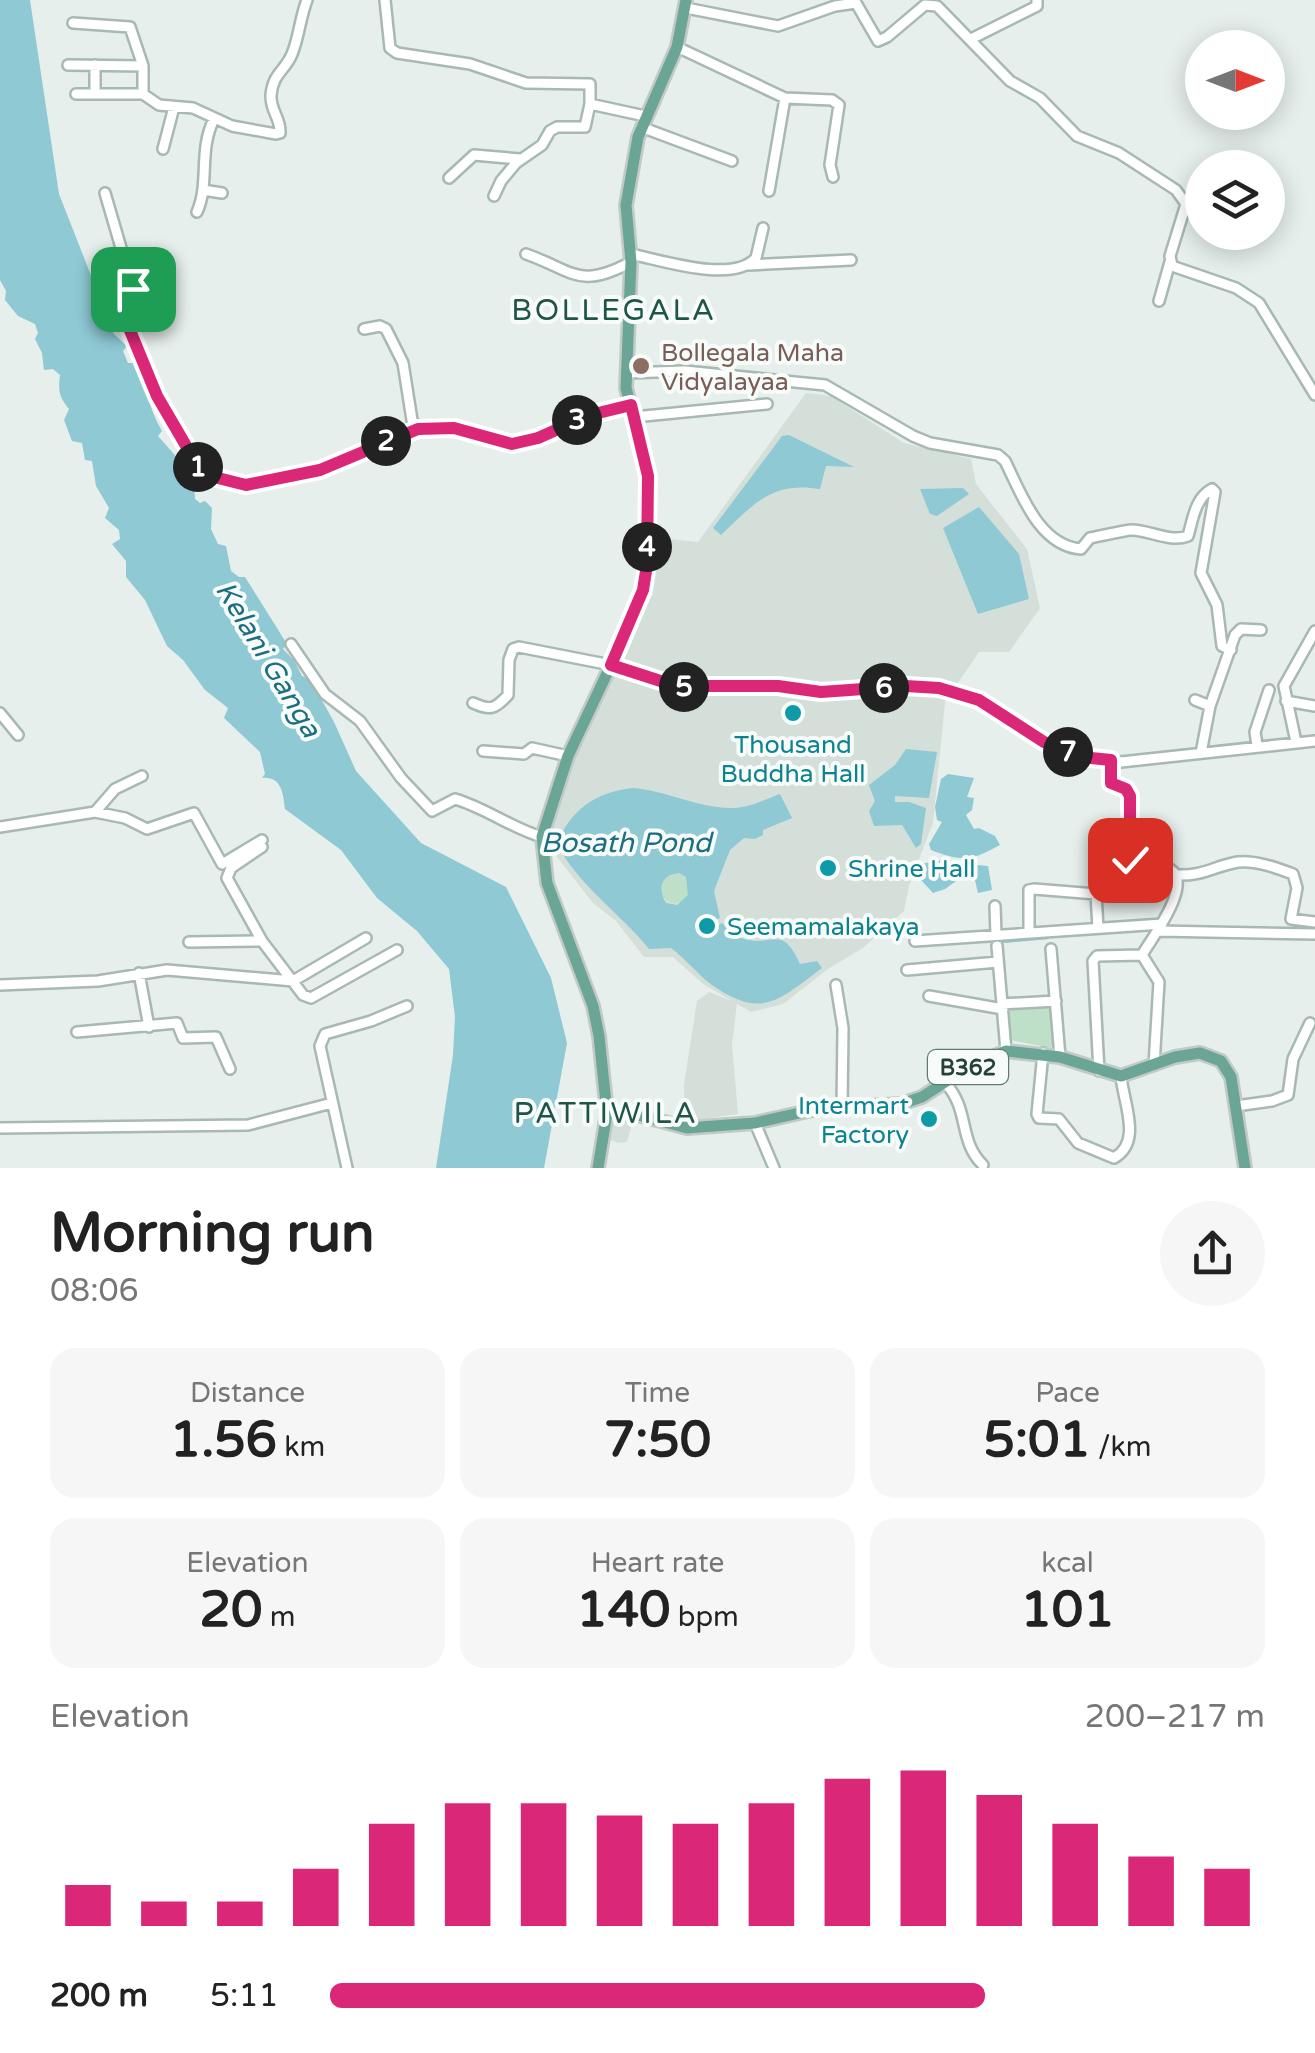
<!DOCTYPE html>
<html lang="en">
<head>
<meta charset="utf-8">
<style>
  :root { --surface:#fff; --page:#f6f6f6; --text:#222; --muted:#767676; --accent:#db2777 }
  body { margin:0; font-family:"Varela Round",sans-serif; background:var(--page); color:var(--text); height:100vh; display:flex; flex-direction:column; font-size:38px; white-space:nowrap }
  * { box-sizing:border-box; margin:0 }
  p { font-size:32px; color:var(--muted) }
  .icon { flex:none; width:55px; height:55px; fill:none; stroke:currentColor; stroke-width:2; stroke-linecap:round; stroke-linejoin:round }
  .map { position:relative; height:1168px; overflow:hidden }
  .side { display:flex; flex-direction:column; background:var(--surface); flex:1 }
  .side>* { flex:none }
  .needle { width:65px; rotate:90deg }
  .controls { position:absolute; left:1185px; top:30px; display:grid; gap:20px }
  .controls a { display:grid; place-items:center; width:100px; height:100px; border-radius:50%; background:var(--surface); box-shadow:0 5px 25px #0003; font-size:50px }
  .pin { position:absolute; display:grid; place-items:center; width:85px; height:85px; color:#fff; margin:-42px; border-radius:20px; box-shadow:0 5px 15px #0006 }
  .km { position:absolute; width:50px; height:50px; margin:-25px; border-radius:50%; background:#222; color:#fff; font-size:28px; line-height:50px; text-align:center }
  .round { display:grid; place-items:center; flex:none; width:105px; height:105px; border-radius:52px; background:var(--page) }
  .summary { display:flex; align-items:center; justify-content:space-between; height:170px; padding:0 50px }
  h1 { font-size:55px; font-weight:700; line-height:75px }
  .figures { display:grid; grid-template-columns:repeat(3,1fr); gap:15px; height:170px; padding:10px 50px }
  .figures div { display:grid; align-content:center; border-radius:25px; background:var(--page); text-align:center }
  .figures b { font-size:50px; font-weight:700 }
  .figures small { font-size:28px; font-weight:400 }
  .figures p { font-size:28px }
  .chart { height:280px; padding:20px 50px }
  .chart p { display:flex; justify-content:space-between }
  .chart svg { width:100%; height:180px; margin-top:10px; stroke:var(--accent); stroke-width:6 }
  ul { padding:0 50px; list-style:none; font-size:32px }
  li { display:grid; grid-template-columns:160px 120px 1fr; align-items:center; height:75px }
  li i { height:25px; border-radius:12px; background:var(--accent) }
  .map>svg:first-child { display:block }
</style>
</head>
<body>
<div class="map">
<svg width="1315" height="1168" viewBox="0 0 1315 1168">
  <rect width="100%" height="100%" fill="#e6efeb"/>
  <path fill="#d4dfda" d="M 806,393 L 831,396 L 904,443 L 971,459 L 976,484 L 1027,549 L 1040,608 L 1009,652 L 979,652 L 945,702 L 933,823 L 909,885 L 904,911 L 863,948 L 828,969 L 783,1004 L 751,1012 L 703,984 L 673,957 L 644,957 L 616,921 L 593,903 L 546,843 L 570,757 L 639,607 L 650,537 L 698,542 Z
    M 709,992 L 737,1003 L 732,1044 L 738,1114 L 690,1121 L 685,1116 L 684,1085 L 697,1001 Z
    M 608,1119 L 633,1120 L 627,1142 L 618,1143 L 606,1138 Z"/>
  <path fill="#bfe0c8" d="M660 888a15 15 0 1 1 30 0a15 15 0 1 1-30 0Z
    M 1054,1004 C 1055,1019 1060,1036 1051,1048 L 1010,1040 L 1006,1007 Z"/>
  <path fill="#8ec9d4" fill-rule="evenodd" d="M 0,0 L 30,0 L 59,194 L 114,334 L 127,346 L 123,351 L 128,363 L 135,363 C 147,386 148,408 162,431 L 158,436 L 188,470 L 187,475 L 194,480 L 195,499 L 200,503 L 205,501 L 212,508 L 211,529 L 218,544 L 226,546 L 231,571 L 239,577 L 245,577 L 287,644 L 283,649 L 294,660 L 302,676 L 310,679 L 334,722 L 356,771 L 421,843 L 506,887 L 551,978 L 567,1043 L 544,1168 L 436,1168 L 453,1055 L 455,1017 L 449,969 L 417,931 L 377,898 L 341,850 L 285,809 C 283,794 282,776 262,778 L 265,774 L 260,752 L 224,718 L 228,708 L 205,690 L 183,660 L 167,646 L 145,600 L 126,577 L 126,561 L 112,544 L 120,539 L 119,530 L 105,518 L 109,508 L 96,486 L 92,461 L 85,460 L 82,443 L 72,441 L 64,420 L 69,409 C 59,397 58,391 60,375 L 53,369 L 44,370 L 42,353 L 35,339 L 38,333 L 35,324 L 18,316 L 5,300 L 6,291 L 0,280 Z
    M 789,435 L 854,467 L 826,466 L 820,489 C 771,481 754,504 721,535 L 713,528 L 782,436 Z
    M 963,488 L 969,494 L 937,516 L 930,514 L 920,489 Z
    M 979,507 L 1019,554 L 1029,599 L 978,614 L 943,528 Z
    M 906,749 L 937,752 L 929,798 L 895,796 L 895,802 L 909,802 L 926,808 L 921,844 L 916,848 L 902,825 L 874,826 L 869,811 L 875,801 L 869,785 L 895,765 Z
    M 948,774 L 974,778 L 967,797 L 974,798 L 972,810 L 966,815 L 974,829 L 979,828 L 995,836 L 1000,845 C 971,861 962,862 931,850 L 929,844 L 942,822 L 937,820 L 935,807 L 941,779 Z
    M 632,788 C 666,790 699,809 734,808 C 749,808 766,799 780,794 L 792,818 L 763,830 L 763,835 L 755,839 L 744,838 L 730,850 L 714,891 L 720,918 L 712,921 L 709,917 L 695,924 L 703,938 L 716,931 L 714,927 L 722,923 C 727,928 734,935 741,938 C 772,949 781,922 800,964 L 817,961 L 822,968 C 779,1000 762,1020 712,985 C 697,974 686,959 671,948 L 649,949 C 621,914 578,885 557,844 C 570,810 596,792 632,788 ZM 679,873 L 686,877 L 688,895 L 677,905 L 666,903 C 657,888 661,875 679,873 Z
    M 947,859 L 967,867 L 966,874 L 945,889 L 933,893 L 921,880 L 921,864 Z
    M 977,865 L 988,866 L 992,890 L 978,893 L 972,867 Z"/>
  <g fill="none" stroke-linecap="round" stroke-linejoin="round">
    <path stroke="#8ec9d4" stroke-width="2.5" d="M 1002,942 L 1047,938"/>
    <g stroke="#a8b8b2" stroke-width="14">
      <path id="minor" d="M 385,0 L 390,48 L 397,53 L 470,64 L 526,83 L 590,84 L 590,104 L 585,127 L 557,127 L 550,131 L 542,145 L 516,163 L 501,181 L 494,196
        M 686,8 L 778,26 L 835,6 L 856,3 L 878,41 L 887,37 L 925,5 L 937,6 L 1010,81 L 1040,98 L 1077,136 L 1119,153 L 1176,190 L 1186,204 L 1170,256 L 1172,266 L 1236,288 L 1259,303 L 1315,395
        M 73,23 L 130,27 L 143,66 L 143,94
        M 971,39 L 1037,6 L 1037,0
        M 677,47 L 785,98 L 832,100 L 839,105 L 830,165 L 833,177
        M 68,65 L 143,66
        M 95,65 L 95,94
        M 76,94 L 143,94 L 159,105 L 193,108 L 232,126 L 276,134 L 280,133 C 281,118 270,111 271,95 C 273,73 285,71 292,54 C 299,37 300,18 307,0
        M 590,104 L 645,116
        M 641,127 L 732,161
        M 163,149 L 174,107
        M 449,178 L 474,155 L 520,159
        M 203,190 L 222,193
        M 769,191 L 785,98
        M 105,193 L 133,289 L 131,296 L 123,303 L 123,314 L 157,396 L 199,468 L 209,475 L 246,485 L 321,470 L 418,429 L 454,428 L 511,444 L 537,438 L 591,415 L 631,405
        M 197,212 C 210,183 198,151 214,119
        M 526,254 C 574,271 579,290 631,262
        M 630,254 C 662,260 732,284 756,258 L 763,228
        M 749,265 L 851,260
        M 1159,301 L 1170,262
        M 364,329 L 380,326 L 386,329 L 403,363 L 412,420 L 418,429
        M 626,373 L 685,371 L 825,385 L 913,436 L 930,443 L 998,455 L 1005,461 C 1021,493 1039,546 1081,549 L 1090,538 C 1096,537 1127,530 1131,530 C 1150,530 1170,543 1188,536 C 1193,519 1195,498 1212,489 L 1215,492 L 1201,573 L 1217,605 L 1222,646 L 1231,650
        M 634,417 L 767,404
        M 291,644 L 325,694 L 360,721 L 401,778 L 432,811 L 455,799 C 486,808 511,828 542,837
        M 1195,700 L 1210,706 L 1201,753
        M 1286,701 L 1315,706
        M 473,703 C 491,711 495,709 508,695 L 509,660 L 513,649 L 519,647 L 611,665 L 676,686 L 778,686 L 821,692 L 906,686 L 939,688 L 979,700 L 1044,742 L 1081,757 L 1121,762 L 1315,741
        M 1210,706 L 1235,635 L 1241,629 L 1261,630
        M 0,713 L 18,735
        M 1296,742 L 1284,686 L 1315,631
        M 1257,745 L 1255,732 L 1269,690
        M 483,751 L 524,754 L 532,748 L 568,756
        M 1111,760 L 1111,783 L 1126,789 L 1130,796 L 1129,875
        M 95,812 L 115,789 L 142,776
        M 0,827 L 95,812 L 125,818 L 147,829 L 194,813 L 222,864 L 262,840
        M 262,847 L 231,868 L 227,878 L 262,941 L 303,995 L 311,998 L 397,950
        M 1130,860 C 1142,862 1159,862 1170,869 C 1194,884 1151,939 1142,955
        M 1176,875 C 1205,876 1214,866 1238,862 C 1255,860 1277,868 1293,874 L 1297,888 L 1291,919 L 1315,922
        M 995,906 L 996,935
        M 1159,931 L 1315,934
        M 1029,933 L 1029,890 L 1034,889 L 1096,894 L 1098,928
        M 915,941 L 1162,924
        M 189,942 L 262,941
        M 997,946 L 1006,1051
        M 1051,949 L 1060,1057
        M 1142,955 L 1159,982 L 1154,1065
        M 907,970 L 998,962
        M 139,973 L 149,1027
        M 293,981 L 366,938
        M 0,985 L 98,981 L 167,970 L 293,981
        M 836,985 L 843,1028 L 842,1108
        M 929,996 L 1003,1009
        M 1002,1004 L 1056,1001
        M 77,1032 L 177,1023 L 183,1038 L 216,1037 L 230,1069
        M 1043,1053 L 1037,1114 L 1039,1118 L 1059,1119 L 1078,1143 L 1114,1158 C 1143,1142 1123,1102 1121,1076
        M 1099,1071 L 1093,961 L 1097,956 L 1142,955
        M 946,1084 C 970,1110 958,1141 983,1165
        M 1236,1106 L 1272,1101 L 1288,1095 L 1293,1059 L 1310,1023
        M 755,1123 L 774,1168
        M 0,1128 L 248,1125 L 332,1103
        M 347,1168 L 320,1046 L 325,1034 L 371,1021 L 407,1006"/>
    </g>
    <g stroke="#c2cac8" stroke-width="16">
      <path id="major" d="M 607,1113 L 638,1115 L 687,1128 L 755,1123 L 817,1109 L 901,1104 L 922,1097 L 965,1069 L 1006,1051 L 1060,1057 L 1121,1076 L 1175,1057 L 1200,1053 L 1221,1061 L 1231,1077 L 1245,1168
        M 598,1168 L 607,1113 L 599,1036 L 593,1006 L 547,883 L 542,837 L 568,756 L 611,665 L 646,577 L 649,477 L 626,388 L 631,262 L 626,205 L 638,137 L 677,47 L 686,0"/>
    </g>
    <use href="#minor" stroke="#fff" stroke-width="9"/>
    <use href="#major" stroke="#6aa596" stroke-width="11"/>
  </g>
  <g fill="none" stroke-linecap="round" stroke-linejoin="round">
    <g stroke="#fff" stroke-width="20">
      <path id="route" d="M 133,289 L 131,296 L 122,303 L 122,311 L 157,396 L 199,468 L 210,476 L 246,485 L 320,470 L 418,429 L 454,428 L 512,444 L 538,438 L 590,415 L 631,405 L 648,476 L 647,565 L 643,590 L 611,665 L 676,686 L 778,686 L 821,692 L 906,686 L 939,688 L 979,700 L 1044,742 L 1081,757 L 1111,760 L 1111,783 L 1126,789 L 1130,796 L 1130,860"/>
    </g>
    <use href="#route" stroke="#db2777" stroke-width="12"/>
  </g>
  <circle fill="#8d6e63" stroke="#f7fbf9" stroke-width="4" cx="641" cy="366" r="10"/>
  <g fill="#0f9aa8" stroke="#f7fbf9" stroke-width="4">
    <circle cx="793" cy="713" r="10"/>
    <circle cx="828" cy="868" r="10"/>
    <circle cx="707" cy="926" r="10"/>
    <circle cx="929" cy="1119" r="10"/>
  </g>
  <g text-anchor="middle" stroke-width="8" stroke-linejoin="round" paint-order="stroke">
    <rect fill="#f7fbf9" stroke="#637a73" stroke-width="2.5" x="928" y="1050" width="80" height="34" rx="8"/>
    <g font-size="22" font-weight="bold" fill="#24423a">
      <text x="968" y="1075">B362</text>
    </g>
    <g font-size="25" fill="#785e54" stroke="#f7fbf9" text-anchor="start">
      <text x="661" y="361">Bollegala Maha<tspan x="661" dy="29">Vidyalayaa</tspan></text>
    </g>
    <g font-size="25" fill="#0d838f" stroke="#f7fbf9" text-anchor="start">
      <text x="793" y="753" text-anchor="middle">Thousand<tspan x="793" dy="29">Buddha Hall</tspan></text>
      <text x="848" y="877">Shrine Hall</text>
      <text x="727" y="935">Seemamalakaya</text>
      <text x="909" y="1114" text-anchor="end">Intermart<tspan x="909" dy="29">Factory</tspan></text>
    </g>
    <g font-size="28" font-style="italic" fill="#1c6f80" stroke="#f7fbf9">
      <text transform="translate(269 659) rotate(59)" y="10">Kelani Ganga</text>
      <text x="626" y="852">Bosath Pond</text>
    </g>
    <g font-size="30" letter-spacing="2.5" fill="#1f5548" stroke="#f7fbf9">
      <text x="614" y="320">BOLLEGALA</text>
      <text x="606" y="1123">PATTIWILA</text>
    </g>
  </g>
</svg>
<div class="controls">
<a><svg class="needle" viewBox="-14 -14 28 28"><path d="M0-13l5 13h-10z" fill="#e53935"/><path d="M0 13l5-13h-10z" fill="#767676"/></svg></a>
<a><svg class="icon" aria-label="layers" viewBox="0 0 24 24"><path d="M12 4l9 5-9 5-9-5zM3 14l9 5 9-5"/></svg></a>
</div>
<div class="pin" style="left:133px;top:289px;background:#1e9e55"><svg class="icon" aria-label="arrive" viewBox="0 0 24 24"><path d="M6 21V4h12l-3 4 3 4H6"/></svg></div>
<div class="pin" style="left:1130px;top:860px;background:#d93025"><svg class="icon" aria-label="check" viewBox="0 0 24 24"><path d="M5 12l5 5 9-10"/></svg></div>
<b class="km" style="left:198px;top:467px">1</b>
<b class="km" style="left:386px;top:441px">2</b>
<b class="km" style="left:577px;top:420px">3</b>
<b class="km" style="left:647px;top:547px">4</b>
<b class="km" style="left:684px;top:687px">5</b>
<b class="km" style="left:884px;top:688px">6</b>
<b class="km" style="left:1068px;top:752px">7</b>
</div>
<section class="side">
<div class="summary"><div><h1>Morning run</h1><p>08:06</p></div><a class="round"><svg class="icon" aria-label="share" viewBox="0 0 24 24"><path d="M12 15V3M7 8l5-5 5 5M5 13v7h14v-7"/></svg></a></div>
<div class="figures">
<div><p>Distance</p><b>1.56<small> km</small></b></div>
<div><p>Time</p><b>7:50</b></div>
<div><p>Pace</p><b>5:01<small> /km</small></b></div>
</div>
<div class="figures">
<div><p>Elevation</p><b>20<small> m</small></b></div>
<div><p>Heart rate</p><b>140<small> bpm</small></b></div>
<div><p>kcal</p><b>101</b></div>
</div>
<div class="chart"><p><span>Elevation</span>200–217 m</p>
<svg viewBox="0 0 160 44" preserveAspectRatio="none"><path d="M5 44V34M15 44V38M25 44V38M35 44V30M45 44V19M55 44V14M65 44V14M75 44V17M85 44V19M95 44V14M105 44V8M115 44V6M125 44V12M135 44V19M145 44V27M155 44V30"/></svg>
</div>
<ul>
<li><b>200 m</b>5:11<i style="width:70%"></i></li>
</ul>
</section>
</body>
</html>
